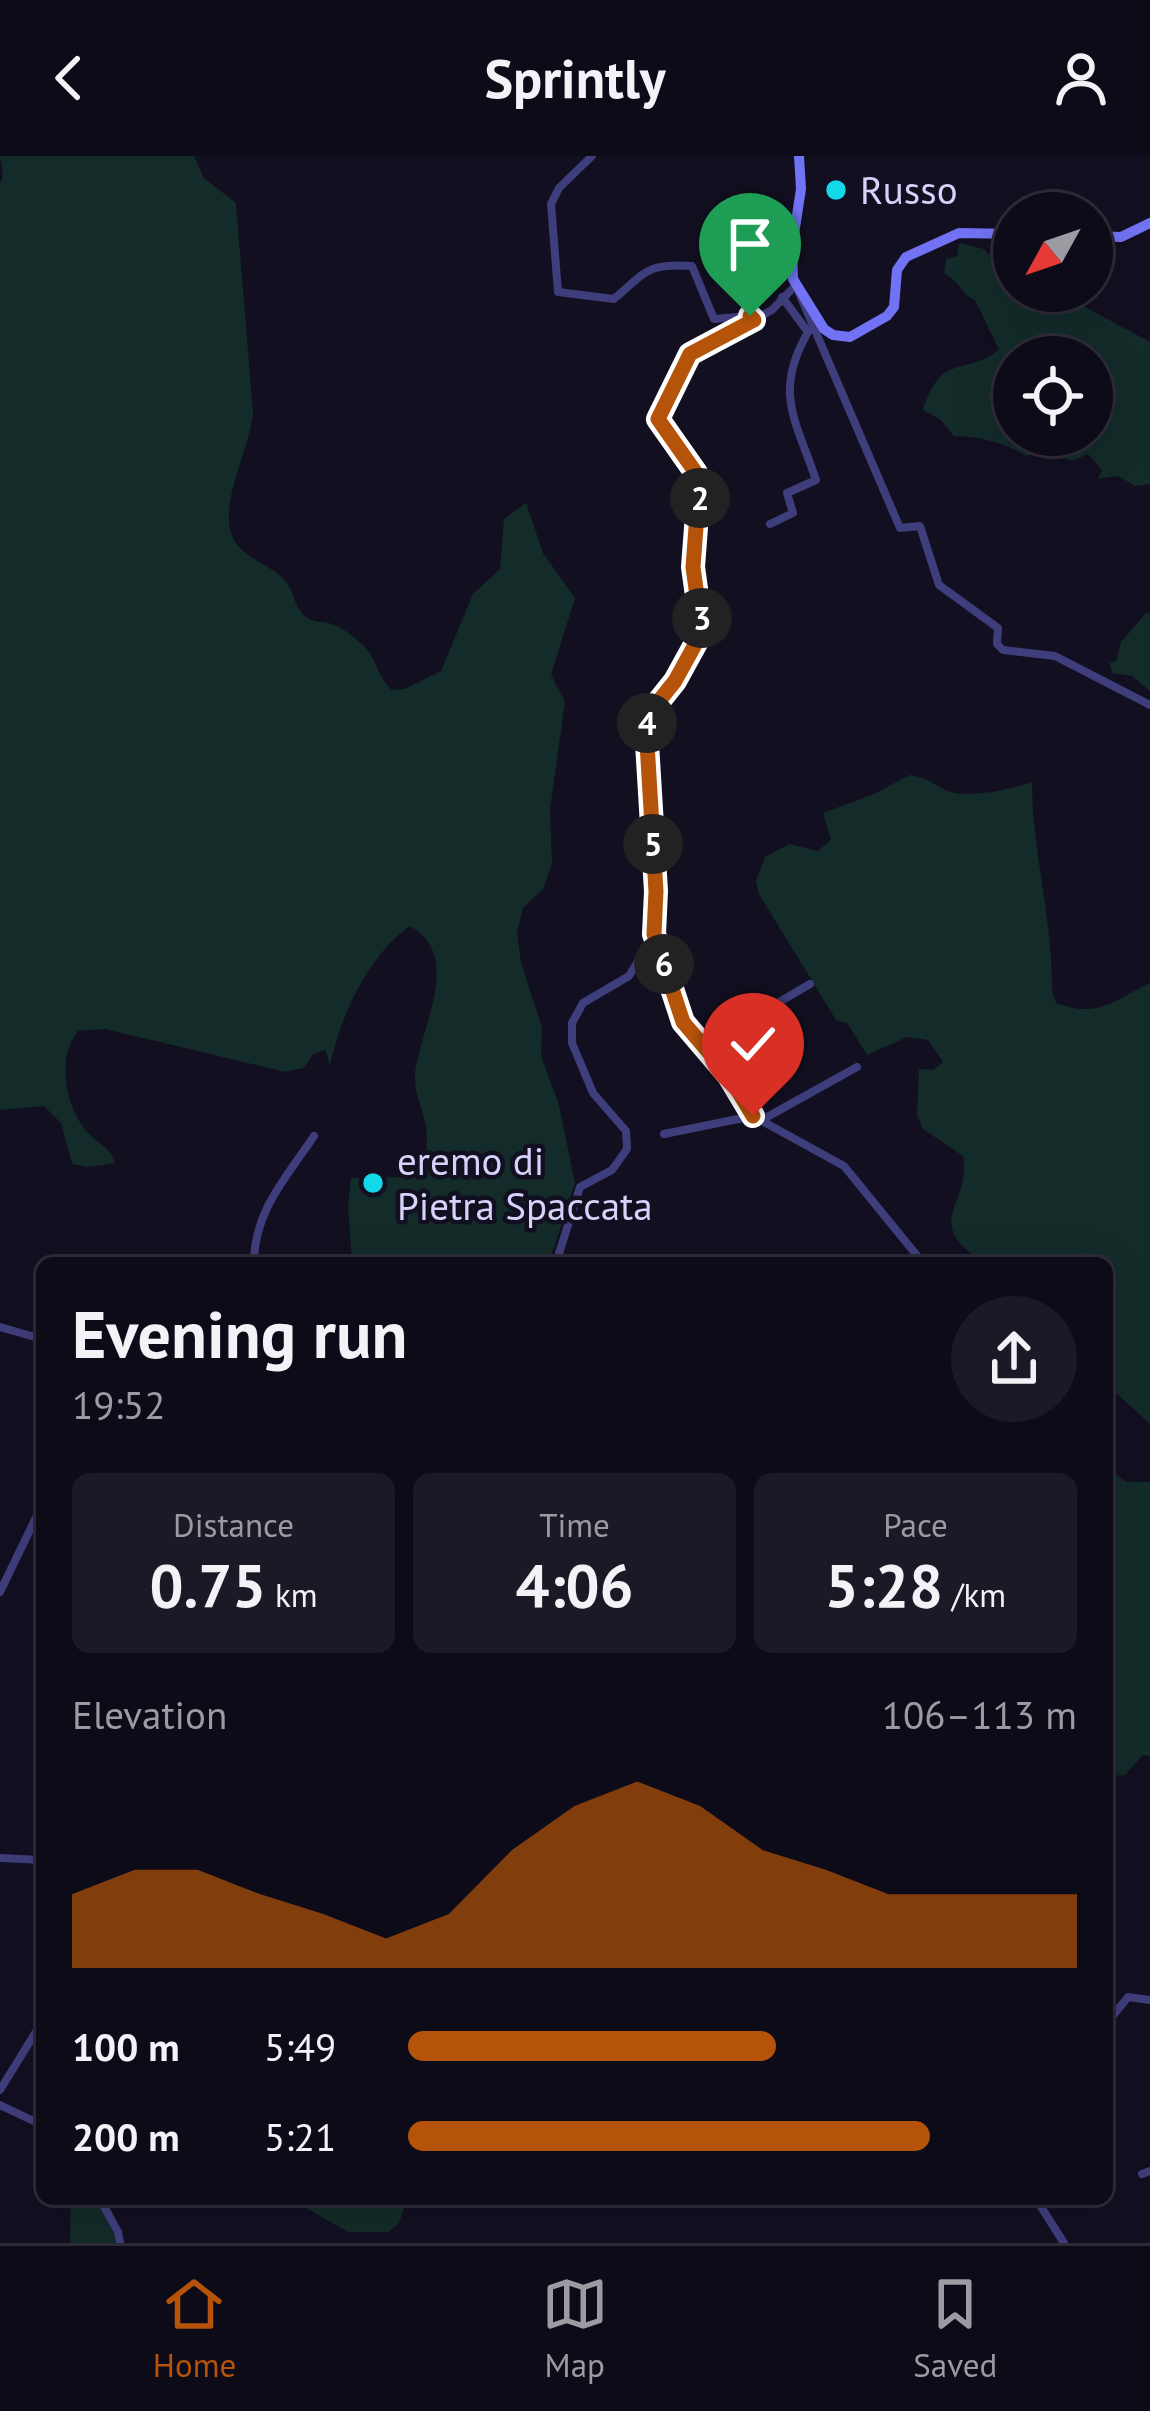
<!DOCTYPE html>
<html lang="en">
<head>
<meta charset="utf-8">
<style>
  :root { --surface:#0e0b19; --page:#1c1926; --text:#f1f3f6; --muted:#9b9ba2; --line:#2e2b38; --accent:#b45309 }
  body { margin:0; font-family:"PT Sans",sans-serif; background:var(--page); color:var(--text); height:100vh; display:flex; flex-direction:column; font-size:45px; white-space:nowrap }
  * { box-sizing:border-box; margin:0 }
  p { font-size:39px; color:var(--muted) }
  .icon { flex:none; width:66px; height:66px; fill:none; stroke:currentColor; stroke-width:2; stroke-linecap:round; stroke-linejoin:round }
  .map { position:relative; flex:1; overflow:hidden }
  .sheet { position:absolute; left:36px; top:1101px; width:1077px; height:948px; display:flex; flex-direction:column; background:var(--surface); border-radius:18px; box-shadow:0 12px 48px #0002,0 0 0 3px var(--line) }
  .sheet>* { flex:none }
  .needle { width:78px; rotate:230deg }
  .buttons { position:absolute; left:993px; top:36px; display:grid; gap:24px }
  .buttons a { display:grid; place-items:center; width:120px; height:120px; border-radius:50%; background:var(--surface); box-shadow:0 12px 48px #0002,0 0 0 3px var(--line); font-size:60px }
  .pin { position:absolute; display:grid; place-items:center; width:102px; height:102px; color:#fff; margin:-123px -51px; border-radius:50% 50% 50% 0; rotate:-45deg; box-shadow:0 0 12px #0007 }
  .pin .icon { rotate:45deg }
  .km { position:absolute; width:60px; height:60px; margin:-30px; border-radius:50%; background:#222; color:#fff; font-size:33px; line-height:60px; text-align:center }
  .round { display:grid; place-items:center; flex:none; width:126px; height:126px; border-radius:63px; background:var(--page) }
  .headline { display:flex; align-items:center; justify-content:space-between; height:204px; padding:0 36px }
  h1 { font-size:66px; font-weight:800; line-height:90px }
  .figures { display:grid; grid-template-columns:repeat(3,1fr); gap:18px; height:204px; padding:12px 36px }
  .figures div { display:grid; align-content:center; border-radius:18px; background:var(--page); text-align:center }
  .figures b { font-size:60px; font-weight:800 }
  .figures small { font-size:33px; font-weight:400 }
  .figures p { font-size:33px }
  .chart { height:336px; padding:24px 36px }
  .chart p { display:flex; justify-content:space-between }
  .chart svg { width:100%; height:216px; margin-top:12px; fill:var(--accent); opacity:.7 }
  ul { padding:0 36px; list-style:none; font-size:39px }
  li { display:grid; grid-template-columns:192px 144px 1fr; align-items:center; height:90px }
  li i { height:30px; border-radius:15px; background:var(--accent) }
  header { display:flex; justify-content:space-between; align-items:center; height:156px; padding:0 36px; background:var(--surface); font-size:54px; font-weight:800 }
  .tabs { display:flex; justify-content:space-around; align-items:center; height:168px; border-top:3px solid var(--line); background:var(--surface); font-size:33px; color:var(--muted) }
  .tabs a { display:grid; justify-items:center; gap:6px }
  .tabs .on { color:var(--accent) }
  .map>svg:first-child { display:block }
</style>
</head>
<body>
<header><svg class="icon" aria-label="back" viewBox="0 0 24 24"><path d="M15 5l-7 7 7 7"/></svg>Sprintly<svg class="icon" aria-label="person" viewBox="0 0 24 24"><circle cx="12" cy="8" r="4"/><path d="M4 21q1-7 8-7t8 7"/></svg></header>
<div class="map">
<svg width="1150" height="2087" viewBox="0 0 1150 2087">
  <rect width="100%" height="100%" fill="#120f21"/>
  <path fill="#132b29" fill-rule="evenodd" d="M 0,0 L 194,0 L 204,22 L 236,47 L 253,257 C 249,292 227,333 229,365 C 231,400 261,402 283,422 C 294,433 294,452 306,461 C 314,467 323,465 332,468 C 343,472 354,481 363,489 C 377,502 377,521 392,534 L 405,533 L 441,515 L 473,438 L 500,413 L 504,363 L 526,347 L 543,397 L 575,442 L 551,519 L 565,546 L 550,653 L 552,707 L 543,733 L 523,752 L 517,777 L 521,806 L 542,872 L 541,900 L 559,949 L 575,1027 L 549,1107 L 352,1107 L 348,1049 L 351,1022 L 401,1021 L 426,1000 C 426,991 428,981 426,972 C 424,954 413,936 415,917 C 420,872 464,800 410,770 C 368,800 341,859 330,909 L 325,894 L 313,898 L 304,912 L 285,916 L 105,873 L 78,875 C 56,902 65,952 89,978 C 100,990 110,990 115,1007 L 87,1011 L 72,1008 L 61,967 L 44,950 L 0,954 L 0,27 L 3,20 Z
    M 959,87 L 984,93 L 1014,126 L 1014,135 L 1055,135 L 1150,186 L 1150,328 L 1135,330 L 1118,320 L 1098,323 L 1102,314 L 1088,298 L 1073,305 L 1042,296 L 1026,300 C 1006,287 978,280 954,280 L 941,264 L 923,254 C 941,196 965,220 999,194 L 975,144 C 962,139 959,124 944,117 L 946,103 L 957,100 ZM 1014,201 L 1092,201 L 1092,279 L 1014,279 Z
    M 1146,457 L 1150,458 L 1150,535 L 1132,520 L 1112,517 L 1110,507 L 1116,505 L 1121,486 Z
    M 910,619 C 925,621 932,627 945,634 C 964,644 1012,633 1032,626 C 1032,696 1053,763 1052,834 L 1056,847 C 1099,863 1114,844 1150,827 L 1150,1268 L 1114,1235 L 1107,1217 L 1107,1107 L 985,1107 C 919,1066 972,1049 963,1000 L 923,973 L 917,959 L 919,913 L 933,914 L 943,906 L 928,884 L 907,881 L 867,899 L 847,867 L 836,864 L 759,738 L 756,725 L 765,701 L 789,688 L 818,695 L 831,684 L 823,657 L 874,638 Z
    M 1107,1313 L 1127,1326 L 1150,1326 L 1150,1600 L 1143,1599 L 1125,1619 L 1107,1620 Z
    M 71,2043 L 98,2043 L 118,2087 L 70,2087 Z
    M 298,2043 L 407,2043 L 399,2067 L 389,2076 L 348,2076 L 308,2053 Z"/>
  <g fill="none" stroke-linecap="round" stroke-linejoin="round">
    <path stroke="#3f3e7c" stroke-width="8" d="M 592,0 L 559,32 L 551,48 L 558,136 L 614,143 C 647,115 647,107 692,110 L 714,163 L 750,160 L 754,164
      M 799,137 L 900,372 L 920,370 L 939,429 L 998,472 L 997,488 L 1003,494 L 1055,500 L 1150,549
      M 770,368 L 793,357 L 787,337 L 816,324 C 796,264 773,237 808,176 L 782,141
      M 655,780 L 684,865 L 729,920 L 753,960 L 844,1010 L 923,1107
      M 703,891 L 810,828
      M 760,965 L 857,911
      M 664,978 L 753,960
      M 254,1107 C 254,1055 286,1022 314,980
      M 556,1107 L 580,1031 L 612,1014 L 627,993 L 626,975 L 593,937 L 572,887 L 572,867 L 583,847 L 629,820 L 654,779 L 656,735 L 646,571 L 651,555 L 675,525 L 702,476 L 693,411 L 699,331 L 696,317 L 659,263 L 690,198 L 772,154 L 795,130
      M 0,1171 L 42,1183
      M 0,1436 L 42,1349
      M 0,1702 L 42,1704
      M 1107,1867 L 1128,1841 L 1150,1844
      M 0,1934 L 42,1866
      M 0,1949 L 42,1969
      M 1142,2018 L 1150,2015
      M 100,2043 L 118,2076 L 120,2087
      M 1036,2043 L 1064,2087"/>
    <path stroke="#7272f4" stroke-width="10" d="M 799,0 L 801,33 L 792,91 L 793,123 L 824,173 L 833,179 L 850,181 L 887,160 L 894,151 L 897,114 L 906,101 L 959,77 L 1014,78
      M 1092,80 L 1121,81 L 1150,67"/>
  </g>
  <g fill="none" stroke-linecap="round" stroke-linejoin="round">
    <g stroke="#fff" stroke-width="24">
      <path id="route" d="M 750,160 L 754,164 L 690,198 L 658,263 L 696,317 L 699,332 L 693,411 L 702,476 L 675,525 L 651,555 L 646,571 L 656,735 L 654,778 L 683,866 L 729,920 L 753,960"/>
    </g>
    <use href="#route" stroke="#b45309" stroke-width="15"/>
  </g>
  <g fill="#12d8e8" stroke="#120f21" stroke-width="4.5">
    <circle cx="836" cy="34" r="12"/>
    <circle cx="373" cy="1027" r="12"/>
  </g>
  <g text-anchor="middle" stroke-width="9" stroke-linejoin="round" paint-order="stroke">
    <g font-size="39" fill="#d6d3fb" stroke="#120f21" text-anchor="start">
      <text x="860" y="48">Russo</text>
      <text x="397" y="1019">eremo di<tspan x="397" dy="45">Pietra Spaccata</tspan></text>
    </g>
  </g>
</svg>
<div class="buttons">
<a><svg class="needle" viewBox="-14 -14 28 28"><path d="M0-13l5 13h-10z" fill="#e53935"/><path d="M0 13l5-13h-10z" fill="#9b9ba2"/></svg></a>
<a><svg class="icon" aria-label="locate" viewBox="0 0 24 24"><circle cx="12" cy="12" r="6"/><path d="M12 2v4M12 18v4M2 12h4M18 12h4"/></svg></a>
</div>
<div class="pin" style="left:750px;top:160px;background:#1e9e55"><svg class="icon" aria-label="arrive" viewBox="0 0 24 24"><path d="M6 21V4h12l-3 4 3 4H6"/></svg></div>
<div class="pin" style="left:753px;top:960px;background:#d93025"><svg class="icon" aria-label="check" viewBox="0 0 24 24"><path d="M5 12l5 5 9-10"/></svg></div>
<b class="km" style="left:700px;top:342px">2</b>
<b class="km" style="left:702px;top:462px">3</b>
<b class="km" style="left:647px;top:567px">4</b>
<b class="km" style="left:653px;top:688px">5</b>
<b class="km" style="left:664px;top:808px">6</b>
<section class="sheet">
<div class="headline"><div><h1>Evening run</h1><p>19:52</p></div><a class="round"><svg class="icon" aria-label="share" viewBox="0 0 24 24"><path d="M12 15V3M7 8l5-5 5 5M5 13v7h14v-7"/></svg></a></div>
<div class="figures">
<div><p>Distance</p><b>0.75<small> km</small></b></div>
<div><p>Time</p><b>4:06</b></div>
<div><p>Pace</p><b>5:28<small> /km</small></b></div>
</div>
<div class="chart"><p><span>Elevation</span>106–113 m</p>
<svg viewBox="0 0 160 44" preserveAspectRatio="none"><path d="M0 44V29L10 24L20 24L30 29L40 33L50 38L60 33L70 20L80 11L90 6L100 11L110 20L120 24L130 29L140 29L150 29L160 29V44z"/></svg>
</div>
<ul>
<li><b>100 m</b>5:49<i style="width:55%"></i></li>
<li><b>200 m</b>5:21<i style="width:78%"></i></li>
</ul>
</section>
</div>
<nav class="tabs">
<a class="on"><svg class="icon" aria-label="home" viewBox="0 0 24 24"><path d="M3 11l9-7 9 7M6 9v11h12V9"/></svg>Home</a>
<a><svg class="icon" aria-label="map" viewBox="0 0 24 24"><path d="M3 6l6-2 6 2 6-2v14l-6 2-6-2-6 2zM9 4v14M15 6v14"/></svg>Map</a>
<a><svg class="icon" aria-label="saved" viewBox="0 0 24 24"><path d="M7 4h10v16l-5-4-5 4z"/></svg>Saved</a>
</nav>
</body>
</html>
